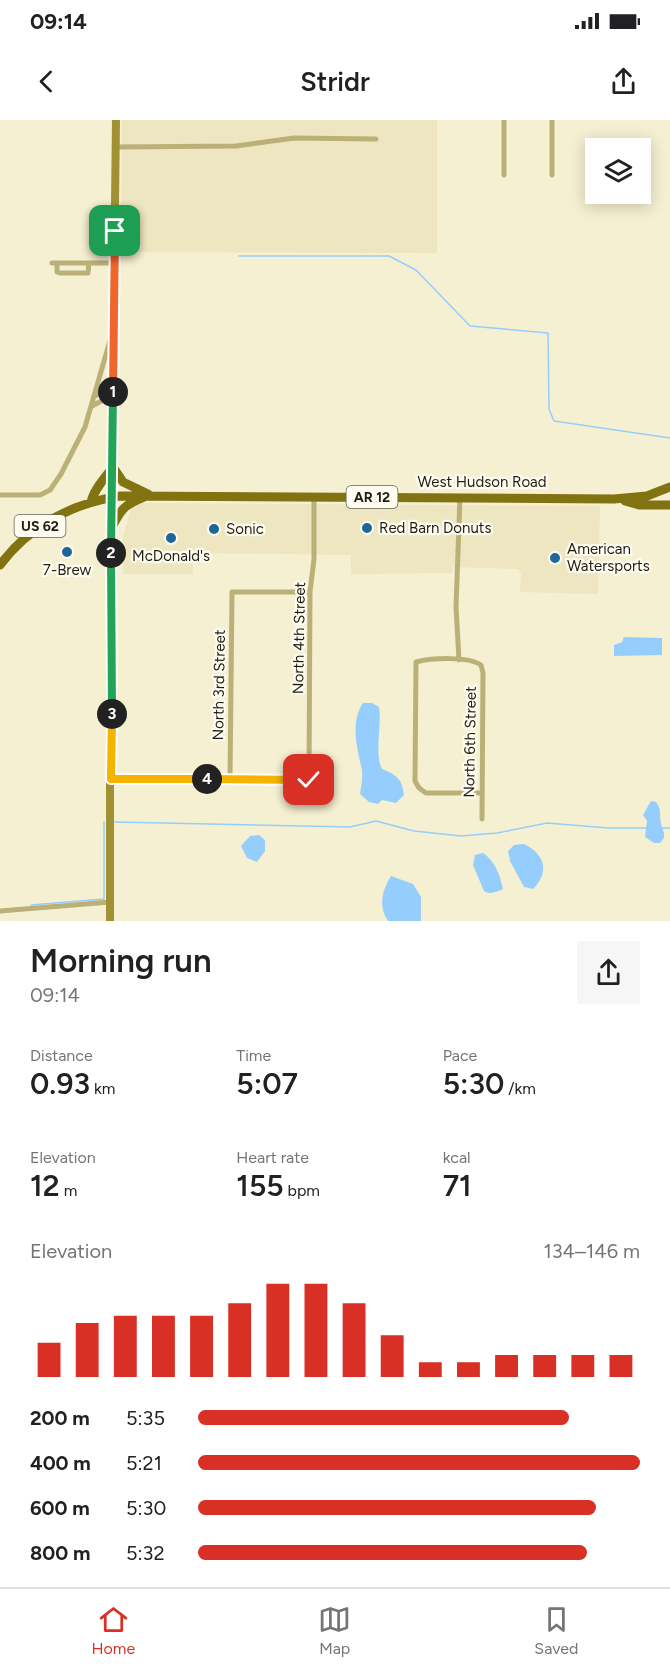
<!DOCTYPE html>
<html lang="en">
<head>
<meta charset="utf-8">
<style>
  :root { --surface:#fff; --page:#f6f6f6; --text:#202124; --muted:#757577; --line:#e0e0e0; --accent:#d93025 }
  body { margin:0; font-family:Figtree,sans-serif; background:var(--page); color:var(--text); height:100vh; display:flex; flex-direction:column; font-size:22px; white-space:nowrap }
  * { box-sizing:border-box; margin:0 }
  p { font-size:20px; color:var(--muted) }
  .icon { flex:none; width:33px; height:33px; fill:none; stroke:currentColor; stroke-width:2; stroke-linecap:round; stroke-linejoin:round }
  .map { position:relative; height:801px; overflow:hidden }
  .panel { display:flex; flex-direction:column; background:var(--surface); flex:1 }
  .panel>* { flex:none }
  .buttons { position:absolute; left:585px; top:18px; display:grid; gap:12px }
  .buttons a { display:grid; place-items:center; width:66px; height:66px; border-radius:0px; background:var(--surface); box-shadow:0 3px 15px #0003; font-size:30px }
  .pin { position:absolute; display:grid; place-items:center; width:51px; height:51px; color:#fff; margin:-26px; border-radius:12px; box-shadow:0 3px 9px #0006 }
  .km { position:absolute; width:30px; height:30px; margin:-15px; border-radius:50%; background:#222; color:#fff; font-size:16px; line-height:30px; text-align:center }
  .round { display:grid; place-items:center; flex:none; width:63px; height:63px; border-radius:0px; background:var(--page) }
  .summary { display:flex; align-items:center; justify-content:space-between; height:102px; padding:0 30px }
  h1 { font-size:33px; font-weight:600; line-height:45px }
  .figures { display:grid; grid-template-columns:repeat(3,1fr); gap:9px; height:102px; padding:6px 30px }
  .figures div { display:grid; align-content:center }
  .figures b { font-size:30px; font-weight:600 }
  .figures small { font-size:16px; font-weight:400 }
  .figures p { font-size:16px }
  .chart { height:168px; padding:12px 30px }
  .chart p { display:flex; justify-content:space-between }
  .chart svg { width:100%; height:108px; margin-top:6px; stroke:var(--accent); stroke-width:6 }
  ul { padding:0 30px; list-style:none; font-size:20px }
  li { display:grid; grid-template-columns:96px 72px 1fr; align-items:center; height:45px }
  li i { height:15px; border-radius:8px; background:var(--accent) }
  .status { display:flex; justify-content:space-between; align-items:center; height:42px; padding:0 30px; background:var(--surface); direction:ltr }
  .status svg { height:16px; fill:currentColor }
  header { display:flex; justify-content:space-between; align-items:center; height:78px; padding:0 30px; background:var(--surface); font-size:27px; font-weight:600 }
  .dock { display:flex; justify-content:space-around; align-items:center; height:84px; border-top:2px solid var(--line); background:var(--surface); font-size:16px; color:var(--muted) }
  .dock a { display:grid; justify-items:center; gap:3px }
  .dock .on { color:var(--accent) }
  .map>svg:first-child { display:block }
</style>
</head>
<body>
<div class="status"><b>09:14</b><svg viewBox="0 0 49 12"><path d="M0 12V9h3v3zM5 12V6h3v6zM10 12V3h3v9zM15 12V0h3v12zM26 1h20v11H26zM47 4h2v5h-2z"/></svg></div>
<header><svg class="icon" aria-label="back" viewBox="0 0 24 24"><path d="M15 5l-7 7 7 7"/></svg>Stridr<svg class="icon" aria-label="share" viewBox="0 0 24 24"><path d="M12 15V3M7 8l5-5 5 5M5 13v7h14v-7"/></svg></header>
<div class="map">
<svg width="670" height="801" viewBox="0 0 670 801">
  <rect width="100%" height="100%" fill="#f5f0d1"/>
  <path fill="#ede6c0" d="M 122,0 L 437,0 L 437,133 L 121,132 Z
    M 140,383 L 600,386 L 598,474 L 520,472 L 521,453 L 518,449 L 453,447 L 452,453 L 351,454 L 351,435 L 193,433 L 193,454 L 123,454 L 123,417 L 132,385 Z"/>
  <path fill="#95cefc" d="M 624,517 L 662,518 L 662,535 L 614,536 L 614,525 L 622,522 Z
    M 363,583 L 372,583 L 379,587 C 382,606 374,633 382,649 C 397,655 402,659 404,675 L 396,683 L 382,680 L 378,684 L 369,682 L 360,674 C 361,667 363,657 362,650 C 357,629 350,602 363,583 Z
    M 651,681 L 656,682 C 662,690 659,694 661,703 C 662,709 665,711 664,718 L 660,723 L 654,723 L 645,717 L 647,701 L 643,695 Z
    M 259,715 L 265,720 L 265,731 L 257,742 L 247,738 L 241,726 L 250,716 Z
    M 524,724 C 545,734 550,752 533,769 L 524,767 L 510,741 L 508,731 L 514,725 Z
    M 483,733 C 495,741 500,755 503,769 C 497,772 489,775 484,771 L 473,745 L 475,735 Z
    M 391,756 L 413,764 L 421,777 L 421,801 L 388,801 C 378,787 382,770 391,756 Z"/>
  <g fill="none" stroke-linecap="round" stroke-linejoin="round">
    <path stroke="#95cefc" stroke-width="1.5" d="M 239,136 L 389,136 L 416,150 L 470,206 L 548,213 L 549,289 L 554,301 L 670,318
      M 115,702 L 350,707 L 376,701 L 414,711 L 461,716 L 497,713 L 547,703 L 608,708 L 647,708
      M 661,708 L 670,708
      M 31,785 L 104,779 L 104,702"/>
    <path stroke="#bbb178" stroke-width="5" d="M 552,0 L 552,55
      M 116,27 L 236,26 L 294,18 L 376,19
      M 504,55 L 504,0
      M 52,143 L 114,143
      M 57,143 L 57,152 L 60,153 L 88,153 L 89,143
      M 95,276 L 100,273 L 113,271
      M 92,286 L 107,278 L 113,278
      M 0,375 L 40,375 L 50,370 L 61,354 L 85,307 L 111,217
      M 459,540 L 456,487 L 460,377
      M 111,659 L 309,659 L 310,472 L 314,439 L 314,376
      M 230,659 L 232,472 L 310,472
      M 481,673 L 426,673 L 419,668 L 415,661 L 416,542 C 432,538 468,536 481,545 L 483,553 L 482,699
      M 0,791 L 110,782"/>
    <path stroke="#a29132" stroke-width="8" d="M 110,801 L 110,502 L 116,0"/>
    <path stroke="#817212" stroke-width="9" d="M 625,381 L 639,385 L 670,385
      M 91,382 C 94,369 105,358 113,347 L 123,362 L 148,374
      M 111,409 C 121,389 124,385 144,377
      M 0,445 C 29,406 73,383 120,376 L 614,379 L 647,376 L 670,367"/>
  </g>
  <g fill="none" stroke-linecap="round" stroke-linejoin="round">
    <g stroke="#fff" stroke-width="12">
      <path id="split-1" d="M 113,272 L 115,111"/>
    </g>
    <g stroke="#fff" stroke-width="12">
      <path id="split-2" d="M 111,433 L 113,272"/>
    </g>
    <g stroke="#fff" stroke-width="12">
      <path id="split-3" d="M 111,433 L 112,594"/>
    </g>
    <g stroke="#fff" stroke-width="12">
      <path id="split-4" d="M 112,594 L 111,659 L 207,659"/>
    </g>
    <g stroke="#fff" stroke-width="12">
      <path id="split-5" d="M 207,659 L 309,660"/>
    </g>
    <use href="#split-1" stroke="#f0652b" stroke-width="8"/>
    <use href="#split-2" stroke="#22a559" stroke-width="8"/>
    <use href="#split-3" stroke="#22a559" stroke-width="8"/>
    <use href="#split-4" stroke="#f5b400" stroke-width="8"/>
    <use href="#split-5" stroke="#f5b400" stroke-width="8"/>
  </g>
  <g fill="#1b679a" stroke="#fefcf0" stroke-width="2">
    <circle cx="367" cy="408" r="6"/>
    <circle cx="214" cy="409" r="6"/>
    <circle cx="171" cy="418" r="6"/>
    <circle cx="67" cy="432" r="6"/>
    <circle cx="555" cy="438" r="6"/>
  </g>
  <g text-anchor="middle" stroke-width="4.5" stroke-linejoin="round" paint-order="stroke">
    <g fill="#fefcf0" stroke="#636155" stroke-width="1.5">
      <rect x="346.5" y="366" width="51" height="22" rx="4.5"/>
      <rect x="14.5" y="395" width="51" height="22" rx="4.5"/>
    </g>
    <g font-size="14" font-weight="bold" fill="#201e13">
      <text x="372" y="382">AR 12</text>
      <text x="40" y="411">US 62</text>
    </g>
    <g font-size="15" fill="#201e13" stroke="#fefcf0">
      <text x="482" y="367">West Hudson Road</text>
      <text transform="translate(299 518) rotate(-89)" y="5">North 4th Street</text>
      <text transform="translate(219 565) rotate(-89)" y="5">North 3rd Street</text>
      <text transform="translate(470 622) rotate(-89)" y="5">North 6th Street</text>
    </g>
    <g font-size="15" fill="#201e13" stroke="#fefcf0" text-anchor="start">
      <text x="379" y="413">Red Barn Donuts</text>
      <text x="226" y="414">Sonic</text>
      <text x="567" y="434">American<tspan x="567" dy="17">Watersports</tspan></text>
      <text x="171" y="441" text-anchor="middle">McDonald's</text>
      <text x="67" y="455" text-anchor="middle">7-Brew</text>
    </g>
  </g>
</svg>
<div class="buttons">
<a><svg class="icon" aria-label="layers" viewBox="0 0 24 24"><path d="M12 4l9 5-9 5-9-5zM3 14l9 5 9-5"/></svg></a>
</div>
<div class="pin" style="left:115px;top:111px;background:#1e9e55"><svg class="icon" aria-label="arrive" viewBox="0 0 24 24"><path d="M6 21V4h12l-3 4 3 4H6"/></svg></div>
<div class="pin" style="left:309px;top:660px;background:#d93025"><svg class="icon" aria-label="check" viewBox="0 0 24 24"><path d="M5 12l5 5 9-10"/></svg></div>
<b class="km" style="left:113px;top:272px">1</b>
<b class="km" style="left:111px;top:433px">2</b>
<b class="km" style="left:112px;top:594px">3</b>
<b class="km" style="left:207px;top:659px">4</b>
</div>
<section class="panel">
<div class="summary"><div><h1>Morning run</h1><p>09:14</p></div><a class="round"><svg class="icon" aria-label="share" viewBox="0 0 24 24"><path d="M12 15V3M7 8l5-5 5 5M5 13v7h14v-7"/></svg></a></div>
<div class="figures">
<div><p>Distance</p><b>0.93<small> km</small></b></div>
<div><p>Time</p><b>5:07</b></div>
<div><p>Pace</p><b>5:30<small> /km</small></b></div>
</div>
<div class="figures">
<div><p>Elevation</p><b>12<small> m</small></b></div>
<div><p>Heart rate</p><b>155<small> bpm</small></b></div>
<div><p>kcal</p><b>71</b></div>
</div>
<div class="chart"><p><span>Elevation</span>134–146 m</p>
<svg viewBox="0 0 160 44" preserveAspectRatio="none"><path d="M5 44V30M15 44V22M25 44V19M35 44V19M45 44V19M55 44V14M65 44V6M75 44V6M85 44V14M95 44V27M105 44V38M115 44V38M125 44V35M135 44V35M145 44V35M155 44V35"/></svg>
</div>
<ul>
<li><b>200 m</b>5:35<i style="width:84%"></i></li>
<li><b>400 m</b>5:21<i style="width:100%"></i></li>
<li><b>600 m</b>5:30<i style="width:90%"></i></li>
<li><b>800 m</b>5:32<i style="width:88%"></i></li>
</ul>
</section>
<nav class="dock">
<a class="on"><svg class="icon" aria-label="home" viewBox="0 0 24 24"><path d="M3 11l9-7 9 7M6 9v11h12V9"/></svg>Home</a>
<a><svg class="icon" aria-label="map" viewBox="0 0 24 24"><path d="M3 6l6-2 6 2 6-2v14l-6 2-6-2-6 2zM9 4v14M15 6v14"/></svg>Map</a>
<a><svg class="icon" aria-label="saved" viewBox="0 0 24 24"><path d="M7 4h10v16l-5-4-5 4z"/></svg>Saved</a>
</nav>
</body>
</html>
